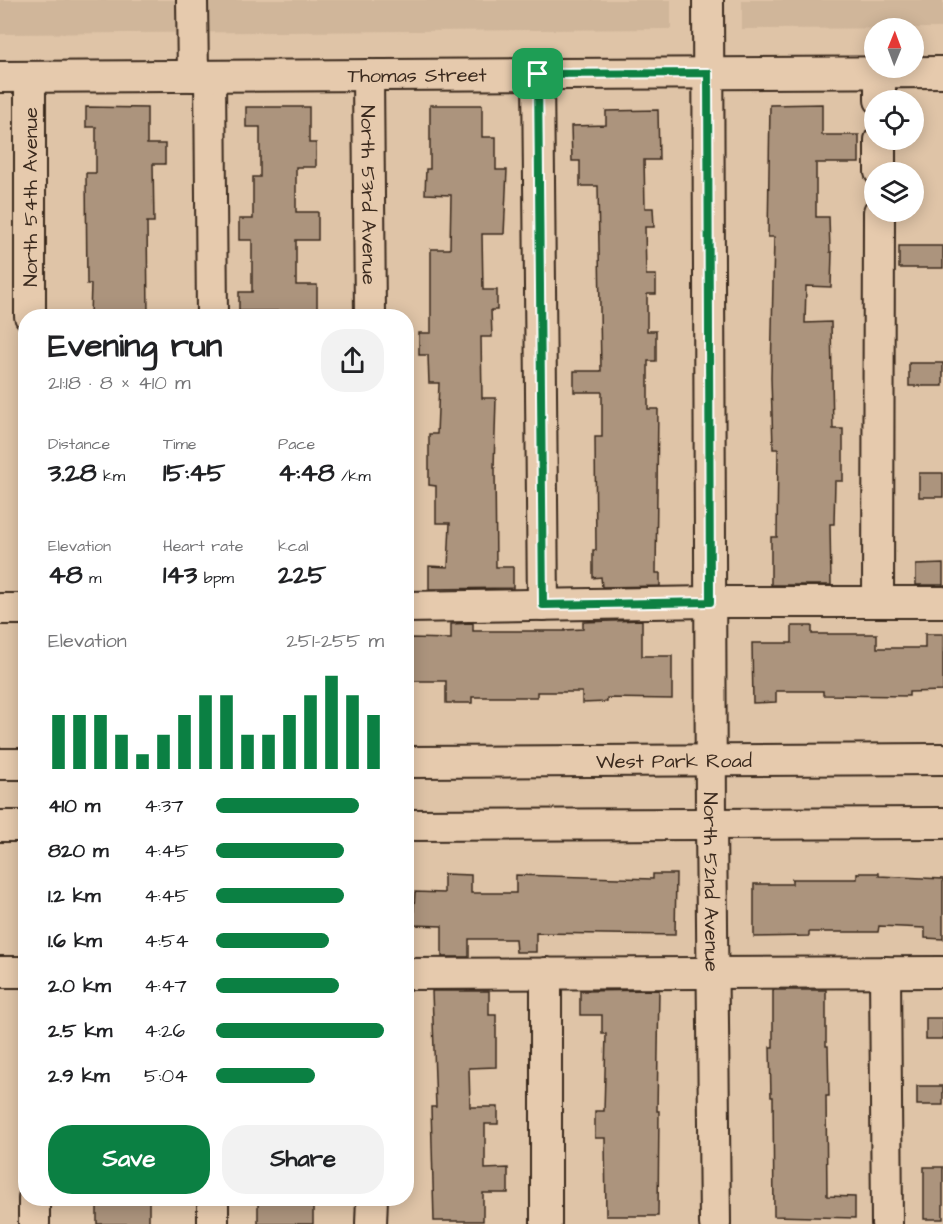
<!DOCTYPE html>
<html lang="en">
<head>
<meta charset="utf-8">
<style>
  :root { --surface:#fff; --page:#f2f2f2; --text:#202124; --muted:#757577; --accent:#0b8043 }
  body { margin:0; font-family:"Architects Daughter",sans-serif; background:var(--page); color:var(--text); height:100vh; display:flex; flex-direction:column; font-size:22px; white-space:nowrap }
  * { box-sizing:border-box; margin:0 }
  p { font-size:20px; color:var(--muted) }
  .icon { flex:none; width:33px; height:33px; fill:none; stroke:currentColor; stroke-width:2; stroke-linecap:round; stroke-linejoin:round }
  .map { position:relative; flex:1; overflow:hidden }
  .panel { position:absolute; left:18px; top:309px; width:396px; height:897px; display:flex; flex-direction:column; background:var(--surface); border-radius:24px; box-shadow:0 3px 15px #0003 }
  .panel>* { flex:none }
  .needle { width:39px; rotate:1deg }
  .buttons { position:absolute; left:864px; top:18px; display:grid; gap:12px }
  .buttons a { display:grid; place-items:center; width:60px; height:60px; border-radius:50%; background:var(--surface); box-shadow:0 3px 15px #0003; font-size:30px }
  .pin { position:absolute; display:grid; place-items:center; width:51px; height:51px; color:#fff; margin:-26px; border-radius:12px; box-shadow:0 3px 9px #0006 }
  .round { display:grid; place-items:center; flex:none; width:63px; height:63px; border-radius:24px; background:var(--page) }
  .headline { display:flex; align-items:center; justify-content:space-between; height:102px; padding:0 30px }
  h1 { font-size:33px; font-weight:700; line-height:45px }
  .metrics { display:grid; grid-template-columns:repeat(3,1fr); gap:9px; height:102px; padding:6px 30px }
  .metrics div { display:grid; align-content:center }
  .metrics b { font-size:26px; font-weight:700 }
  .metrics small { font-size:16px; font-weight:400 }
  .metrics p { font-size:16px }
  .chart { height:168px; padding:12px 30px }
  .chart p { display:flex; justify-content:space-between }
  .chart svg { width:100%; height:108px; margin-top:6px; stroke:var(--accent); stroke-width:6 }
  .primary-button { display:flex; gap:12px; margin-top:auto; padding:12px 30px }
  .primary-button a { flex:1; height:69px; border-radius:24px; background:var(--accent); color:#fff; font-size:24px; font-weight:700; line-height:69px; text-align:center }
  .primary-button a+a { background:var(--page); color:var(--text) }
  ul { padding:0 30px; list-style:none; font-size:20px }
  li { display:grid; grid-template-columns:96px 72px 1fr; align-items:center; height:45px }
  li i { height:15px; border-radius:8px; background:var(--accent) }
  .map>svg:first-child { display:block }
</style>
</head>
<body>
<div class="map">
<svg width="943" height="1224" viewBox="0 0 943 1224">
  <rect width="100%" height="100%" fill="#dfc4a7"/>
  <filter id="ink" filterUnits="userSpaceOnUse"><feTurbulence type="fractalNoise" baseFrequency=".0167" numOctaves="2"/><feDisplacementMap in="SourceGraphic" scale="12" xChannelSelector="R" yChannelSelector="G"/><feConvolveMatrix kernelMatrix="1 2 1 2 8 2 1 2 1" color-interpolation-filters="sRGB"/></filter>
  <g filter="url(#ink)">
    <path fill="#d0b69a" d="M 0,0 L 671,0 L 671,29 L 0,34 Z
      M 742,0 L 943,0 L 943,28 L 742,29 Z"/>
    <path fill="#ac947d" stroke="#3b2a1e" stroke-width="1.5" d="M 822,104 L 822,135 L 859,135 L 859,163 L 816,163 L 816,217 L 829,217 L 830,252 L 832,252 L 831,287 L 806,286 L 805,323 L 831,322 L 833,429 L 843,429 L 843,481 L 835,481 L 834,524 L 830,524 L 831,585 L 771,585 L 771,537 L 777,537 L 778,449 L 773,449 L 771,378 L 774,237 L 768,237 L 770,105 Z
      M 430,105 L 482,105 L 482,137 L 496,137 L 496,170 L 507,170 L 504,234 L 482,234 L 483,290 L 497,290 L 497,310 L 491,310 L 492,337 L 481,337 L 482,398 L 496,398 L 494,468 L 495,468 L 496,567 L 513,567 L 513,588 L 429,589 L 429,566 L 448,567 L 450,523 L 436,523 L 436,486 L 429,485 L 429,434 L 437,434 L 439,383 L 429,383 L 428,355 L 419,355 L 419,333 L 431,333 L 431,249 L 450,249 L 451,195 L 425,194 L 426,169 L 430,169 Z
      M 86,107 L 147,108 L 147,144 L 165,144 L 165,164 L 153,164 L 154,222 L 147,222 L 148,316 L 90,316 L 91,284 L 87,284 L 86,173 L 96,173 L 96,127 L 86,127 Z
      M 246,107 L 309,107 L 309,143 L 316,143 L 316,167 L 296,167 L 296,212 L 318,212 L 318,240 L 296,240 L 296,285 L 317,285 L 317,311 L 239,311 L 239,292 L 252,292 L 252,240 L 239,240 L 239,219 L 253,219 L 253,177 L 260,177 L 260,127 L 246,127 Z
      M 658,110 L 659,160 L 644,160 L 645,208 L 653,208 L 654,227 L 645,227 L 646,275 L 656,275 L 656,294 L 647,294 L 647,331 L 656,331 L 656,361 L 648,361 L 648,409 L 658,409 L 656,573 L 660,573 L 660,586 L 602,587 L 601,577 L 593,578 L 593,550 L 596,550 L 595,437 L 602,437 L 602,392 L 574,392 L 574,371 L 601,371 L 598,186 L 580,186 L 580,161 L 572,161 L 571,126 L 606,125 L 606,111 Z
      M 899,246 L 943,246 L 943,268 L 899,268 Z
      M 909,363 L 943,363 L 943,386 L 909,386 Z
      M 919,473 L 943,473 L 943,497 L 919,497 Z
      M 943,564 L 943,585 L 916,585 L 916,565 Z
      M 642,620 L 642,656 L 672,656 L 672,699 L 607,698 L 607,702 L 582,703 L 582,692 L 537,692 L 537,697 L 472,697 L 472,703 L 446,703 L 446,681 L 411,681 L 411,638 L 451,639 L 451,624 L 473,623 L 473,631 L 565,631 L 565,630 L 583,629 L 583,622 Z
      M 792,626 L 812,626 L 812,634 L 877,634 L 877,648 L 925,648 L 925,634 L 943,634 L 943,691 L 909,692 L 909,696 L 823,695 L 823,691 L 776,691 L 776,702 L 753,703 L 752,643 L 792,643 Z
      M 857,873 L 879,873 L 879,876 L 943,879 L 943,939 L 925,938 L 925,928 L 879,926 L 878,932 L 809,932 L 809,936 L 754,937 L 754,884 L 792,884 L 792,879 L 857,879 Z
      M 444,874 L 471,875 L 471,893 L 516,893 L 516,875 L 653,879 L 653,874 L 676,874 L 675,935 L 536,933 L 536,952 L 516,952 L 515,939 L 469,939 L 469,957 L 442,957 L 442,926 L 413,925 L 415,892 L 444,893 Z
      M 659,990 L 657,1111 L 659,1111 L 658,1216 L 606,1216 L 605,1138 L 595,1138 L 595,1111 L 604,1111 L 606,1034 L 602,1034 L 602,1015 L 580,1015 L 580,991 Z
      M 773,990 L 826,990 L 826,1046 L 828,1046 L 829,1096 L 826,1096 L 827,1196 L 855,1197 L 855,1218 L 774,1216 L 773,1097 L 771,1097 L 770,1047 L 773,1047 Z
      M 432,991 L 489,991 L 489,1015 L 496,1015 L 496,1067 L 469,1068 L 470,1107 L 498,1107 L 498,1124 L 485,1124 L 485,1169 L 508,1168 L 508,1193 L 483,1193 L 483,1221 L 434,1221 L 431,1107 L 436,1107 Z
      M 926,1018 L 943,1018 L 943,1039 L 926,1039 Z
      M 917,1086 L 943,1086 L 943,1105 L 917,1105 Z
      M 924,1167 L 943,1167 L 943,1219 L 924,1219 Z
      M 97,1198 L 149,1198 L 149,1224 L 97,1224 Z
      M 258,1198 L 313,1198 L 313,1224 L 258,1224 Z"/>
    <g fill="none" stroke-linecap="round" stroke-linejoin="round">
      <g stroke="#3b2a1e" stroke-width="34">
        <g id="minor">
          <path d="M 192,0 L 193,76"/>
          <path id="s1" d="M 708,0 L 711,823 L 715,1224"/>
          <path d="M 538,74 L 543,605"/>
          <path id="s2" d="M 368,75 L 370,316"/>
          <path d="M 210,76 L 212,316"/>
          <path id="s3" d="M 0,77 L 943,72"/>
          <path d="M 880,100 L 880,73"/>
          <path d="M 880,172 L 880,140"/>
          <path d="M 30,316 L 30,77"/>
          <path d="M 878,602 L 879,212"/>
          <path d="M 406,607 L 710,602 L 943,602"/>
          <path d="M 0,609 L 26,609"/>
          <path id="s4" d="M 406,762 L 943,759"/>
          <path d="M 0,764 L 26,764"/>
          <path d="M 406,825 L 943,823"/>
          <path d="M 0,826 L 26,826"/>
          <path d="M 0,972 L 26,972"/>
          <path d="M 885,972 L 887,1224"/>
          <path d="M 546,973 L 546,1224"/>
          <path d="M 406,974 L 943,972"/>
          <path d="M 34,1198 L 34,1224"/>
          <path d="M 213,1198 L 213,1224"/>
          <path d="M 371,1224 L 372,1198"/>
        </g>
      </g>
      <use href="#minor" stroke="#e6caad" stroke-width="30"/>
    </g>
  </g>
  <g fill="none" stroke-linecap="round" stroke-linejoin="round" filter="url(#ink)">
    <g stroke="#fff" stroke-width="12">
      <path id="route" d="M 708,73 L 710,602 L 543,605 L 538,74 Z"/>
    </g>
    <use href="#route" stroke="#0b8043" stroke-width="8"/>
  </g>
  <g text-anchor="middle" stroke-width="4.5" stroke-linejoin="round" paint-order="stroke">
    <g font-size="20" fill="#3b2a1e" stroke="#e6caad">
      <text dy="7" stroke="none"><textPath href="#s3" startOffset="417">Thomas Street</textPath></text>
      <text dy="7" stroke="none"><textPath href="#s2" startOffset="120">North 53rd Avenue</textPath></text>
      <text transform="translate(30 197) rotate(-90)" y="7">North 54th Avenue</text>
      <text dy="7" stroke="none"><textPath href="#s4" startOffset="268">West Park Road</textPath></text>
      <text dy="7" stroke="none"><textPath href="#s1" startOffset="882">North 52nd Avenue</textPath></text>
    </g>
  </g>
</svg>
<div class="buttons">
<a><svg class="needle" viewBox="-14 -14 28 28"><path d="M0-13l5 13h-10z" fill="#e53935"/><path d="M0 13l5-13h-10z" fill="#757577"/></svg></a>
<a><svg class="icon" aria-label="locate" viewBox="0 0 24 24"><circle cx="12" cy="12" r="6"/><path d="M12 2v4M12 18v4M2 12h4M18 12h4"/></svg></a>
<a><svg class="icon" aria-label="layers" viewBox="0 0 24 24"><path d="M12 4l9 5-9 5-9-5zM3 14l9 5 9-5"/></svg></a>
</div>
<div class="pin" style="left:538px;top:74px;background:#1e9e55"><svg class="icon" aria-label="arrive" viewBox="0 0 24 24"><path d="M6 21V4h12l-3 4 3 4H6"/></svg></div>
<section class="panel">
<div class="headline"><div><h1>Evening run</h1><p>21:18 · 8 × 410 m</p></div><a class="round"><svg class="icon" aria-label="share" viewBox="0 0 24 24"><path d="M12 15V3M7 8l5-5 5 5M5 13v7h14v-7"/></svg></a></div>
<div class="metrics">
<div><p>Distance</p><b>3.28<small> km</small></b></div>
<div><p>Time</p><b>15:45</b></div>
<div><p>Pace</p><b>4:48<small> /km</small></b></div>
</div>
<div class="metrics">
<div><p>Elevation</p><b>48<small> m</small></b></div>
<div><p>Heart rate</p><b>143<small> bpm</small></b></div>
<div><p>kcal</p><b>225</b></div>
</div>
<div class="chart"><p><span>Elevation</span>251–255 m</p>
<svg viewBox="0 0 160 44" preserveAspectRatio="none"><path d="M5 44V22M15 44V22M25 44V22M35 44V30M45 44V38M55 44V30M65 44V22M75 44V14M85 44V14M95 44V30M105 44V30M115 44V22M125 44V14M135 44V6M145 44V14M155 44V22"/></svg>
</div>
<ul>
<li><b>410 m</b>4:37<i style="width:85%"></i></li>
<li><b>820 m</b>4:45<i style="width:76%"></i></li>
<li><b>1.2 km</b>4:45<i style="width:76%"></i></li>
<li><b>1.6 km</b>4:54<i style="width:67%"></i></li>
<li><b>2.0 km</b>4:47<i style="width:73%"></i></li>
<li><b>2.5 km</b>4:26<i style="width:100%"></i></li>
<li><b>2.9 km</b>5:04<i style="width:59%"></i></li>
</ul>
<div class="primary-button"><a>Save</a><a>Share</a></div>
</section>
</div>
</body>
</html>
